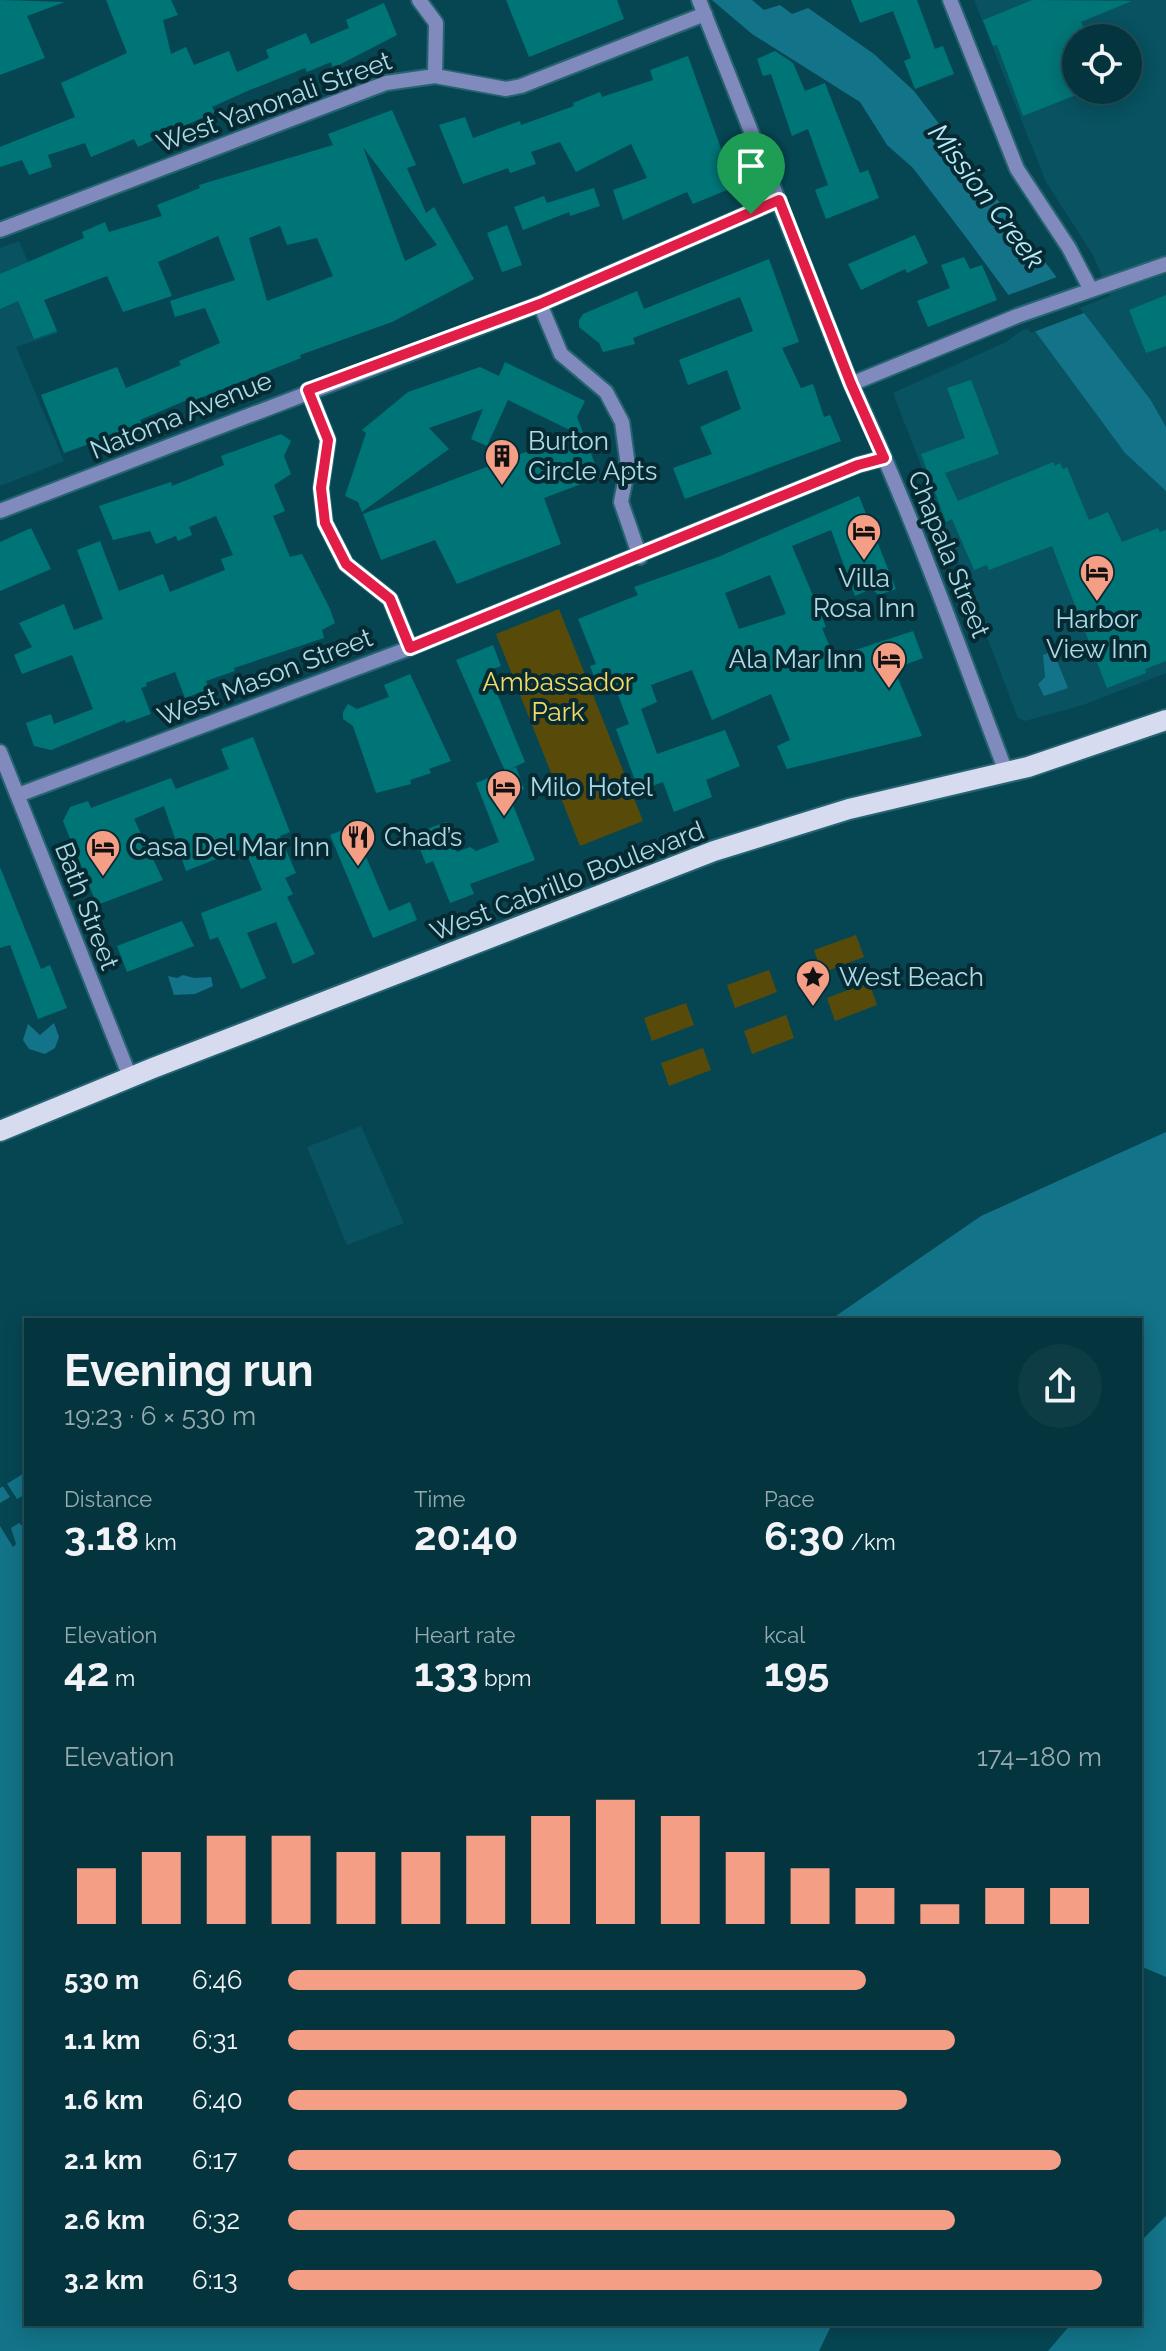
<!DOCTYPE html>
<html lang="en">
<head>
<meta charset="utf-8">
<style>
  :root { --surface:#04343e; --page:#0d3c45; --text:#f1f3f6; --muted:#97aab0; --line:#254f58; --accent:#f49e86 }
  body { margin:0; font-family:Raleway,sans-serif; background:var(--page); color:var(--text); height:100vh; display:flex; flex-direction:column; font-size:30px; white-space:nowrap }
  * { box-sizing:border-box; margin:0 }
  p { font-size:26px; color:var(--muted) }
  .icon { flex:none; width:44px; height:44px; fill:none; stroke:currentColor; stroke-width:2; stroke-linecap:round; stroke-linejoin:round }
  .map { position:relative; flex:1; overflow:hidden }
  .sheet { position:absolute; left:24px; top:1318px; width:1118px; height:1008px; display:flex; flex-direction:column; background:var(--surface); border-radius:0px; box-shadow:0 4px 20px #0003,0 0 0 2px var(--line) }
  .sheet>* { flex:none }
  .controls { position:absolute; left:1062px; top:24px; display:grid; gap:16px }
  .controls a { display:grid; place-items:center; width:80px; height:80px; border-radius:50%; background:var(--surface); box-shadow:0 4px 20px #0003,0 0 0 2px var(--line); font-size:40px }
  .pin { position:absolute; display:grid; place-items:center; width:68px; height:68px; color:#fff; margin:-82px -34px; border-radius:50% 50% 50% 0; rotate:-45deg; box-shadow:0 0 8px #0007 }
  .pin .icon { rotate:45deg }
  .round { display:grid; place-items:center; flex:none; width:84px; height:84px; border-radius:42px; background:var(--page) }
  .head { display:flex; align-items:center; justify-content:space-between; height:136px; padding:0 40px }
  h1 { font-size:44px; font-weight:700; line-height:60px }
  .figures { display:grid; grid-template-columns:repeat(3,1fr); gap:12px; height:136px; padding:8px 40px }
  .figures div { display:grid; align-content:center }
  .figures b { font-size:40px; font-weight:700 }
  .figures small { font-size:22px; font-weight:400 }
  .figures p { font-size:22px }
  .chart { height:224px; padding:16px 40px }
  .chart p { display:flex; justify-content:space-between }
  .chart svg { width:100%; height:144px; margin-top:8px; stroke:var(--accent); stroke-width:6 }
  ul { padding:0 40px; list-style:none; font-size:26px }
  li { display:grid; grid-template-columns:128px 96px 1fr; align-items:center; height:60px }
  li i { height:20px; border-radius:10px; background:var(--accent) }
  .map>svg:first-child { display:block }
</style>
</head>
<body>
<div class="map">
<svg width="1166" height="2351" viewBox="0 0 1166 2351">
  <rect width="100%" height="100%" fill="#064653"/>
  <path fill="#085261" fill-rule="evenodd" d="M 974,0 L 1166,0 L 1166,673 L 1083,705 L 1025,721 L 1018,718 L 893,393 L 1006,342 L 1021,331 L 1110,296 L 1093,255 L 1046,182 ZM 1076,38 L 1128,38 L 1128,90 L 1076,90 Z
    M 19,241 L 58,333 L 16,347 L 64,461 L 0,486 L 0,248 Z
    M 361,1126 L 404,1223 L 347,1245 L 307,1147 Z"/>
  <path fill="#584b0a" d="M 559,609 L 643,821 L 580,846 L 496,634 Z
    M 856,935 L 864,957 L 822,973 L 814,950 Z
    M 769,970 L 777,992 L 735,1008 L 727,985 Z
    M 869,982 L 877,1005 L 835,1021 L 827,998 Z
    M 686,1003 L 694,1025 L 652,1041 L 644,1018 Z
    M 786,1015 L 794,1038 L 752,1054 L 744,1031 Z
    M 703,1048 L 711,1070 L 669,1086 L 661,1063 Z"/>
  <path fill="#137388" d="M 712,0 L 752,0 L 764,10 L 780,5 L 792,14 L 808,8 L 874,54 L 914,91 L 1150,399 L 1166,427 L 1166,491 L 1125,453 L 965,236 L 913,168 L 887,145 L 860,102 L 752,34 Z
    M 1053,651 L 1068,688 L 1044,696 L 1038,684 L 1045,677 L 1043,655 Z
    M 183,975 L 194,978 L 211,977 L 213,986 L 195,994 L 174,995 L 168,976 L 177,978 Z
    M 54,1023 L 59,1037 L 55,1048 L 45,1054 L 29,1049 L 23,1040 L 28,1024 L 40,1035 Z
    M 1166,1132 L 1166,1977 L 1140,1966 L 1140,1320 L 830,1320 L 981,1216 Z
    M 26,1472 L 26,2324 L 832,2324 L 819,2351 L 0,2351 L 0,1488 Z
    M 1166,2216 L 1166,2351 L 1048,2351 L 1071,2324 L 1140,2324 L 1140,2242 Z"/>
  <path fill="#064653" d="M 1057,277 L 1084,313 L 1031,333 L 1003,297 Z
    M 6,1482 L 17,1499 L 26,1494 L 26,1529 L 19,1523 L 11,1528 L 16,1544 L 13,1547 L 0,1526 L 0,1503 L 10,1497 L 2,1485 Z"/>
  <path fill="#007577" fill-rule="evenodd" d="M 0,0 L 65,2 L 27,16 L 45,58 L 0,75 Z
    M 106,0 L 171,0 L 178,15 L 163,20 L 171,54 L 186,47 L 194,65 L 229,51 L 237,72 L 269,58 L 266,50 L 306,33 L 311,44 L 349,28 L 346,20 L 384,3 L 397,35 L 333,68 L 331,62 L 307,72 L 305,68 L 245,92 L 212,107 L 215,112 L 138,147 L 134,139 L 91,157 L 85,143 L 48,155 L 52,167 L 29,175 L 22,160 L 0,167 L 0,147 L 75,117 L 61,83 L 127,53 Z
    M 506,0 L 617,0 L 624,19 L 529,57 Z
    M 851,0 L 917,0 L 935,49 L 943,46 L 954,74 L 915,89 L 904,61 L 911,58 L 893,11 L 860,23 Z
    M 1032,0 L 1132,1 L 1081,22 L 1088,38 L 1076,38 L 1076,95 L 1023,116 L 997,45 L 993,46 L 983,20 Z
    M 775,51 L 793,63 L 805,91 L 825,83 L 860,173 L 868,170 L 879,198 L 826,219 L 815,190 L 828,185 L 808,129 L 792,136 L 771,74 L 763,76 L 757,59 Z
    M 688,56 L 724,157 L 739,185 L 693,204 L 687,192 L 623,220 L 613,190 L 647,178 L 631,144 L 576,172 L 560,142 L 531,152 L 536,164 L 510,173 L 508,168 L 463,184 L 439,125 L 465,117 L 473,138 L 520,121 L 521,125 L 574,106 L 573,103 L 600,92 L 602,97 L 653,80 L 650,70 Z
    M 392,110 L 416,165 L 407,168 L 426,213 L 434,207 L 474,279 L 392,322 L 300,355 L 301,358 L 195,400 L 194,397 L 140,420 L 142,425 L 64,453 L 41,395 L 117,367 L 126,388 L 181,365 L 179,361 L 220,343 L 205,308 L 175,317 L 170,301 L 235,280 L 218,236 L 158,262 L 172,296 L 123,312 L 107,276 L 44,300 L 57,331 L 34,339 L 18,301 L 0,309 L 0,274 L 84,238 L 82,232 L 105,222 L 109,232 L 162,216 L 157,205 L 200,188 L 199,185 L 333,145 L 328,134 ZM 363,147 L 428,233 L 437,245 L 405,261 ZM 280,226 L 287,245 L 317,238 L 333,276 L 267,301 L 249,238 Z
    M 594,188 L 600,206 L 570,216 L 569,212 L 523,230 L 514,207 L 544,196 L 547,203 Z
    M 507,225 L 522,265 L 502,272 L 487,233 Z
    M 915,235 L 928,263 L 907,273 L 905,269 L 861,290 L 848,264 Z
    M 964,257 L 970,269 L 982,265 L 997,300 L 928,327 L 917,301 L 950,288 L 941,265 Z
    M 769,259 L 799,342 L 782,348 L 801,388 L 813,384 L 824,417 L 830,415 L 841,441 L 685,499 L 673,468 L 712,454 L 700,427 L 741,409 L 727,370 L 688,385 L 679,360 L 753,331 L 740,297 L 633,338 L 635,344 L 603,352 L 599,343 L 579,327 L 579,320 L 583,314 L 637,291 L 644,309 Z
    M 1166,295 L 1166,346 L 1146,353 L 1129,310 Z
    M 505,362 L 585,401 L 577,417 L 600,477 L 544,498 L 561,544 L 457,584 L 435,540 L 381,560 L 363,514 L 576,433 L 508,400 L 487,446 L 471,439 L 483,409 L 429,428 L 449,449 L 362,512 L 358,502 L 345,496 L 366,433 L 362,430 L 408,392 L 480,367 L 499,376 Z
    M 971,380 L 999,454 L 945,473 L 958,501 L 1053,462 L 1055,466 L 1060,463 L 1063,469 L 1067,467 L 1089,520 L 1108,512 L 1122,542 L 1158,528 L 1160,532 L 1166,530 L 1166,661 L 1145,669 L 1146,673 L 1107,688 L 1052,546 L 989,570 L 987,565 L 974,570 L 952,519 L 946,522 L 921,454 L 965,438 L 947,388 Z
    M 281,434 L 291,441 L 284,456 L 291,474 L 274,485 L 285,511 L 273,516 L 290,557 L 302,554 L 329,607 L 335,623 L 322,630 L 324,638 L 234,668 L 235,671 L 206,681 L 209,689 L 185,698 L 175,672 L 146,683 L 147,686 L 141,688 L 151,714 L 126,723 L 125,720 L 51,750 L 34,746 L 26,723 L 51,714 L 54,724 L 93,709 L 72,655 L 22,674 L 14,655 L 32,647 L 19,623 L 64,604 L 74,630 L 103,619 L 77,550 L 100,541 L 119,591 L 163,574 L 170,592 L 225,570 L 221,559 L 233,555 L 216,516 L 189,527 L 192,535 L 178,541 L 176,536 L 156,544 L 150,531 L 113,540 L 99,506 L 171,482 L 172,486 L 224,465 L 221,456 Z
    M 859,496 L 896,589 L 879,595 L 871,589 L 855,596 L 831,530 L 792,546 L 820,612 L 826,627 L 822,628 L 834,657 L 913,631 L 923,658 L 894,669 L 922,736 L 787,769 L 777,746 L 790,740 L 771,694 L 712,720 L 692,670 L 651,685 L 657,702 L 641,709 L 657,754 L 725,730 L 740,766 L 706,780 L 712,797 L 674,812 L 663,782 L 639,791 L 616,729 L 629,724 L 615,687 L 600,692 L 590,666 L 596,664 L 578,619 L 638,595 L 634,587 L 718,557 ZM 770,575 L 786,614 L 739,629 L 725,593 Z
    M 31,528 L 51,569 L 0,591 L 0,542 Z
    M 493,645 L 501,666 L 488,671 L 525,762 L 508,770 L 516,767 L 524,789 L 509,795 L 535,860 L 470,884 L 474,894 L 450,903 L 433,861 L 426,864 L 414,834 L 446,822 L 457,852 L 470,847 L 476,851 L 499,842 L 476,783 L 505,771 L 456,660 Z
    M 410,674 L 451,761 L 429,769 L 431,773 L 410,780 L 411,784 L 376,793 L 353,726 L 343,719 L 343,712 L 348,704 L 357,709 L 389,697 L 384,685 Z
    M 253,737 L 290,832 L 280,836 L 296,873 L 285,878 L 293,894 L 287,897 L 315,954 L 293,964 L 276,922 L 247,933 L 266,978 L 241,989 L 218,937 L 210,940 L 201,913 L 262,890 L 244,848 L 186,871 L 164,806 L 134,819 L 163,880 L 97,905 L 63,821 L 70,807 L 88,801 L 91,808 L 171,778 L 176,789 L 229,769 L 221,749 Z
    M 353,826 L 389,911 L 410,902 L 417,920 L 373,938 L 330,835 Z
    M 0,867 L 41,969 L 50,965 L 67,1008 L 38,1019 L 10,945 L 0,948 Z
    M 182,921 L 194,946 L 127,972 L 117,946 Z"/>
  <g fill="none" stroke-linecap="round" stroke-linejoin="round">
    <g stroke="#276471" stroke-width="18">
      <path id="minor" d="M 419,0 L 436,23 L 435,76
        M 699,0 L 851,384 C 911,510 957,642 1006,772
        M 950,0 L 1017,169 L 1069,248 L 1091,290
        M 0,230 L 386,83 L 435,76 L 506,89 L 521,86 L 705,14
        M 540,304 L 561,354 L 606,392 L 622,422 L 628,466 L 621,502 L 640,557
        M 851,384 L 1017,316 L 1166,264
        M 308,390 L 328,440 L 321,488 L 325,523 L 346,564 L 390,599 L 410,648
        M 0,511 L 540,304 L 779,200
        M 0,752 L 130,1077
        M 18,795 L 410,648 L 858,465 L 884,458"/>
    </g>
    <g stroke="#276471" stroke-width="24">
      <path id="major" d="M 0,1131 L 153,1068 L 714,851 L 849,809 L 1028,767 L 1166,720"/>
    </g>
    <use href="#minor" stroke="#818abc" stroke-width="14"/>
    <use href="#major" stroke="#d7dbf0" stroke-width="20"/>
  </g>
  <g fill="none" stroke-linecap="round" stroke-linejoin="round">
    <g stroke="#fff" stroke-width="16">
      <path id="route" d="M 779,200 L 851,384 L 884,458 L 858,465 L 410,648 L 390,599 L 346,564 L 325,523 L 321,488 L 328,440 L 308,390 L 540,304 Z"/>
    </g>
    <use href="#route" stroke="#e11d48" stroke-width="10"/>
  </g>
  <defs>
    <g id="building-pin" transform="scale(1.8)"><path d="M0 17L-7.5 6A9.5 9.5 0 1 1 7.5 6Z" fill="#f49e86" stroke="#072a32"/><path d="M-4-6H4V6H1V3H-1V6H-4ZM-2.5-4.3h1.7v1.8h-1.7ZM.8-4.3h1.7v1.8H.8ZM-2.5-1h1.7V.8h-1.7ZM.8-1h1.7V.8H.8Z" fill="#111"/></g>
    <g id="hotel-pin" transform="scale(1.8)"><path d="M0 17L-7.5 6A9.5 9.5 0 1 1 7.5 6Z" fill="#f49e86" stroke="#072a32"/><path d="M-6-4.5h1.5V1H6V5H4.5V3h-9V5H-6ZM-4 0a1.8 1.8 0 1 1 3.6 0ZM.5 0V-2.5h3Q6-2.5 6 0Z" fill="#111"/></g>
    <g id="restaurant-pin" transform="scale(1.8)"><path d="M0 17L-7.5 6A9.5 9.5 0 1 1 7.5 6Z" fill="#f49e86" stroke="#072a32"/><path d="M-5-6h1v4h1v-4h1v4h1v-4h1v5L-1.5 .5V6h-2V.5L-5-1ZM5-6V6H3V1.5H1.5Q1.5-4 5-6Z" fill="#111"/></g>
    <g id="sight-pin" transform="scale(1.8)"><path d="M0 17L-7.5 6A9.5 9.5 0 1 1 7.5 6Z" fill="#f49e86" stroke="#072a32"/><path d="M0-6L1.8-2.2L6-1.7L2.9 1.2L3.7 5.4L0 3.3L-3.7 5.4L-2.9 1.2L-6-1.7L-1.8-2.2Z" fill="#111"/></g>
  </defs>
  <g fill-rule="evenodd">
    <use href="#building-pin" x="502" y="456"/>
    <use href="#hotel-pin" x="864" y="531"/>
    <use href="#hotel-pin" x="1097" y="572"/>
    <use href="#hotel-pin" x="889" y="659"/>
    <use href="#hotel-pin" x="504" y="787"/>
    <use href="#restaurant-pin" x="358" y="837"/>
    <use href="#hotel-pin" x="103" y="847"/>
    <use href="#sight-pin" x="813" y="977"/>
  </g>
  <g text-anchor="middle" stroke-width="8" stroke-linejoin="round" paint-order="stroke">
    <g font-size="26" fill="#acdbe8" stroke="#072a32">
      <text transform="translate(274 102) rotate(-20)" y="9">West Yanonali Street</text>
      <text transform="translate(181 415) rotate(-22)" y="9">Natoma Avenue</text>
      <text transform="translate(949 554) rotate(68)" y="9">Chapala Street</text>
      <text transform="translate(265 677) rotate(-21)" y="9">West Mason Street</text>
      <text transform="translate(567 881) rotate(-21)" y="9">West Cabrillo Boulevard</text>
      <text transform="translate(87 906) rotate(69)" y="9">Bath Street</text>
    </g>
    <g font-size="26" fill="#acdbe8" stroke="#072a32" text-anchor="start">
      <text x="528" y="450">Burton<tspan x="528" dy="30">Circle Apts</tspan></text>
      <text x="864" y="587" text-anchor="middle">Villa<tspan x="864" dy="30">Rosa Inn</tspan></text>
      <text x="1097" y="628" text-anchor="middle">Harbor<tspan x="1097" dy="30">View Inn</tspan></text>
      <text x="863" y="668" text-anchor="end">Ala Mar Inn</text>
      <text x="530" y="796">Milo Hotel</text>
      <text x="384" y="846">Chad’s</text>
      <text x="129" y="856">Casa Del Mar Inn</text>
      <text x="839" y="986">West Beach</text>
    </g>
    <g font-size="26" fill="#f5da66" stroke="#072a32">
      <text x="558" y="691">Ambassador<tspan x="558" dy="30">Park</tspan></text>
    </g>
    <g font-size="28" font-style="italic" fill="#baedfc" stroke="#072a32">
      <text transform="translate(987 196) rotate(53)" y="10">Mission Creek</text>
    </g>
  </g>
</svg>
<div class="controls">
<a><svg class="icon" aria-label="locate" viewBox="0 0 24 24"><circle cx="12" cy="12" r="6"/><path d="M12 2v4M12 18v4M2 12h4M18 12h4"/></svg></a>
</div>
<div class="pin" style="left:751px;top:214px;background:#1e9e55"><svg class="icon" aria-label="arrive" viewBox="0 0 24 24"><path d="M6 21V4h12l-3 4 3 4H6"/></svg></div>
<section class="sheet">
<div class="head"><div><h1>Evening run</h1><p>19:23 · 6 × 530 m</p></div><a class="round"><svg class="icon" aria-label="share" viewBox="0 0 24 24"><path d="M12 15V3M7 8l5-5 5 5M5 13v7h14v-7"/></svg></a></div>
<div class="figures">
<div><p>Distance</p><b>3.18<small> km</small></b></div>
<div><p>Time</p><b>20:40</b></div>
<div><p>Pace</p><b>6:30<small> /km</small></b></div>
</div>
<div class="figures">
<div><p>Elevation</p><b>42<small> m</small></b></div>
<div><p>Heart rate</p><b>133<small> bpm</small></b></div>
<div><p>kcal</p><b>195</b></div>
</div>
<div class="chart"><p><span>Elevation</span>174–180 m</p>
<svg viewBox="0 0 160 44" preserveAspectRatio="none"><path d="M5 44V27M15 44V22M25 44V17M35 44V17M45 44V22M55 44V22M65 44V17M75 44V11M85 44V6M95 44V11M105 44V22M115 44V27M125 44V33M135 44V38M145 44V33M155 44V33"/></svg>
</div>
<ul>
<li><b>530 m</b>6:46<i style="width:71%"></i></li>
<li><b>1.1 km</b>6:31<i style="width:82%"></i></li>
<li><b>1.6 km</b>6:40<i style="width:76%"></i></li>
<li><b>2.1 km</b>6:17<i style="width:95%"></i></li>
<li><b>2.6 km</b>6:32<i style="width:82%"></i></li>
<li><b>3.2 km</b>6:13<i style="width:100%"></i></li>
</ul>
</section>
</div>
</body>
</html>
